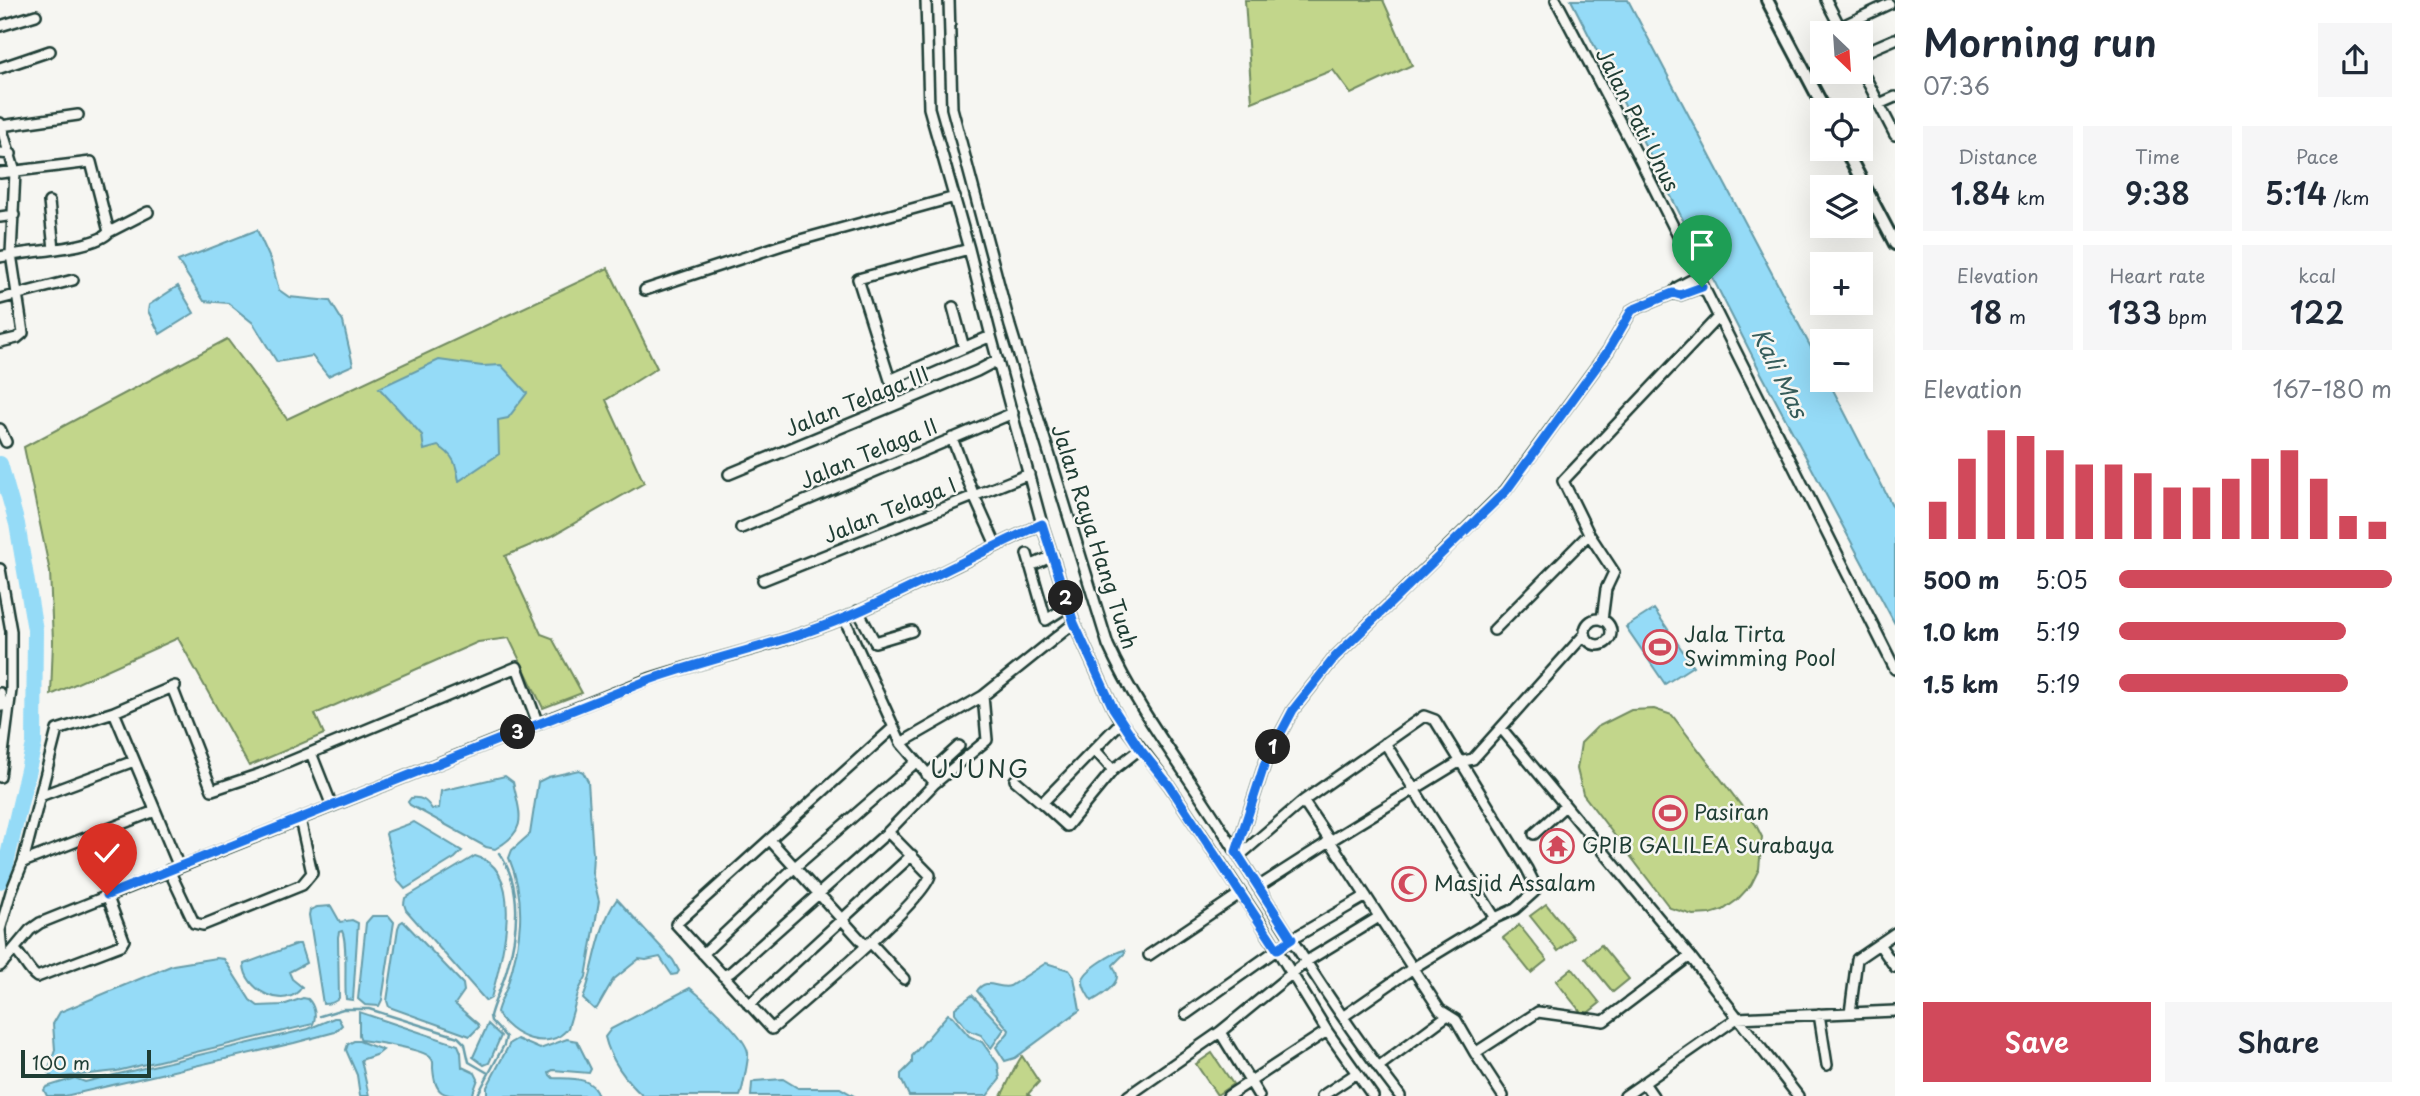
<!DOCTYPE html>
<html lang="en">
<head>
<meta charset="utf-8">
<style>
  :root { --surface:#fff; --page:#f6f6f7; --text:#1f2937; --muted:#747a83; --accent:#d1495b }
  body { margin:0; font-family:"Playpen Sans",sans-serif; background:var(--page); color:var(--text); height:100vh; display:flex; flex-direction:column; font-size:26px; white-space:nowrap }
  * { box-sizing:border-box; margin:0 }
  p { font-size:23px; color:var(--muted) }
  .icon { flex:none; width:38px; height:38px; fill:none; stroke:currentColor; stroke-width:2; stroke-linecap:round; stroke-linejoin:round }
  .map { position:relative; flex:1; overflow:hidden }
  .drawer { display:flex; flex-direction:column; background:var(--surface); width:525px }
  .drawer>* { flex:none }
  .needle { width:46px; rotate:155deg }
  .buttons { position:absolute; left:1810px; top:21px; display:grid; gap:14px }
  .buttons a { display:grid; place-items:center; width:63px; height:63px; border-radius:0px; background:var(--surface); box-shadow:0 7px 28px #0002; font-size:35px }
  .scale { position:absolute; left:21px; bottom:18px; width:130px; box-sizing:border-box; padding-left:7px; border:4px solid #1f3d34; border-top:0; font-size:19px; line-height:24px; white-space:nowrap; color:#1f3d34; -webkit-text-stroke:5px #f6f6f2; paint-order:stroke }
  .pin { position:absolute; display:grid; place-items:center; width:60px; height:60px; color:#fff; margin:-72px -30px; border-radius:50% 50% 50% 0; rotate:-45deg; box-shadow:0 0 7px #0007 }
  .pin .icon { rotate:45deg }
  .km { position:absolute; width:35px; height:35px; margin:-18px; border-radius:50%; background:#222; color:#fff; font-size:19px; line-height:35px; text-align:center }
  .round { display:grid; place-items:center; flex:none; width:74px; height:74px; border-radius:0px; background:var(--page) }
  .head { display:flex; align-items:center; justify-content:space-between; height:119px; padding:0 28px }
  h1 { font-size:38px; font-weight:600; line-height:52px }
  .figures { display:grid; grid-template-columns:repeat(3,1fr); gap:10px; height:119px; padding:7px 28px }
  .figures div { display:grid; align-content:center; border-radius:0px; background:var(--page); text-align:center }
  .figures b { font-size:30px; font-weight:600 }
  .figures small { font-size:19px; font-weight:400 }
  .figures p { font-size:19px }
  .chart { height:196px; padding:14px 28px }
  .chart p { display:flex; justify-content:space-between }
  .chart svg { width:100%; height:126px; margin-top:7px; stroke:var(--accent); stroke-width:6 }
  .primary-button { display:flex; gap:14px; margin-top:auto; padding:14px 28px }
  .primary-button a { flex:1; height:80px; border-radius:0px; background:var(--accent); color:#fff; font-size:28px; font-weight:600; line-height:80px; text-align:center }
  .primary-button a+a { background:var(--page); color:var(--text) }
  ul { padding:0 28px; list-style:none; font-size:23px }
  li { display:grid; grid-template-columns:112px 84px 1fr; align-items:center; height:52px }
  li i { height:18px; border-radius:9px; background:var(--accent) }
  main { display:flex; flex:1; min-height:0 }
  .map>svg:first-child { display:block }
</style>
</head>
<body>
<main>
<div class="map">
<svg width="1895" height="1096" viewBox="0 0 1895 1096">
  <rect width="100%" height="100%" fill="#f6f6f2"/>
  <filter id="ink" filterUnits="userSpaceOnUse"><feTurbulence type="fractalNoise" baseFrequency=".0143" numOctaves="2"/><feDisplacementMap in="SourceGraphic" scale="14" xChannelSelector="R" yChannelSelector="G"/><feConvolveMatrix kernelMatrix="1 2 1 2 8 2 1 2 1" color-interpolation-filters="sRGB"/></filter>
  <g filter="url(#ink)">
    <path fill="#c2d68b" stroke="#708a60" stroke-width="2" d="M 1245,0 L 1383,0 L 1412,65 L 1351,94 L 1333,70 L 1252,102 Z
      M 608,268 L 657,368 L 606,400 L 644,483 L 552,536 L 505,556 L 541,634 L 552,638 L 582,693 L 543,708 L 509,638 L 478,642 L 315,714 L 324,734 L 249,766 L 178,638 L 51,695 L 53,641 L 50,572 L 24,447 L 227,339 L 287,419 Z
      M 1654,709 L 1672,715 L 1756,825 L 1762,837 L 1759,869 L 1751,885 L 1737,900 L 1723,910 L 1710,914 L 1693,915 L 1670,908 L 1583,794 L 1577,769 L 1581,743 L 1597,727 L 1631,710 Z
      M 1546,904 L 1574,938 L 1558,951 L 1530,916 Z
      M 1519,925 L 1547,960 L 1531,973 L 1503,938 Z
      M 1601,945 L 1629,979 L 1613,992 L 1585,958 Z
      M 1572,968 L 1600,1003 L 1584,1016 L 1556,981 Z
      M 1212,1053 L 1233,1084 L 1217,1095 L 1196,1064 Z
      M 1022,1056 L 1039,1082 L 1028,1094 L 1030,1096 L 1001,1096 C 1009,1082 1013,1069 1022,1056 Z"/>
    <path fill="#95dbf7" stroke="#669ca9" stroke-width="2" d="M 1571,0 L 1628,0 L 1807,340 L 1822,368 L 1822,380 L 1828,380 L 1895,511 L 1895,624 L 1761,373 Z
      M 257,230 L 271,261 L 279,290 L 289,297 L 330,301 L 343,322 L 353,365 L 328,376 L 312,356 L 277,362 L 253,323 L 228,303 L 204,301 L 178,261 Z
      M 178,286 L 194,313 L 160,334 L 148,311 L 149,305 Z
      M 439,360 L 482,366 L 501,365 L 527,393 L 508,418 L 498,420 L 499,454 L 459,481 C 456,464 454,455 438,446 L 424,450 L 422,435 L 379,388 Z
      M 1654,609 L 1693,666 L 1665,684 L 1626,627 Z
      M 579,770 L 583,772 L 588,781 L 593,855 L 592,873 L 599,901 L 586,977 L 579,990 L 568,1028 C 550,1053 509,1037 497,1012 C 499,1003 504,995 507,987 C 521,943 527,901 509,858 L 512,850 L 530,834 L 538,782 L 548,777 Z
      M 505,776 L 513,782 C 520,815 529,830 495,849 L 486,847 L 410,805 L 408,802 L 411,798 C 422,797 426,800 432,809 L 439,808 L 441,791 Z
      M 414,822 L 462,851 L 455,858 L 405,889 L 398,881 L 386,834 L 387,832 Z
      M 475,856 C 528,869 501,963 491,998 L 486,1001 L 406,910 L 404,904 L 405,898 Z
      M 617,899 L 673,960 L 679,971 L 677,974 L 672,975 L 660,957 L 646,960 L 639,959 L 613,980 L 597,1008 L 594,1009 L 583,999 C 595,968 597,927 617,899 Z
      M 331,906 L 340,922 L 352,920 L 358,923 L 353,1000 L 346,999 C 344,982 348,943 342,931 L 339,932 L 338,937 L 339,998 C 335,1003 329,1004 323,1004 L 309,915 L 310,910 L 317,907 Z
      M 372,916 L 389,916 L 394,922 L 382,1000 L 379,1006 L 365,1005 L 358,999 L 366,923 Z
      M 403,921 L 463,984 L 464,991 L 455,1004 L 478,1024 L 479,1027 L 470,1036 L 389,1007 L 387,1001 L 398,928 L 400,923 Z
      M 297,944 L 300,944 L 306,963 L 289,972 L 292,979 L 302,987 C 286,1012 244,990 244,964 Z
      M 1124,950 L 1125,953 L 1113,965 C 1114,969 1117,972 1117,976 C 1117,987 1099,997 1092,1001 C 1088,996 1082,986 1083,980 C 1084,970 1115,952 1124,950 Z
      M 216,958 L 224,959 L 250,1000 L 258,1006 L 283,1005 L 303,998 L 308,999 C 314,1005 317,1016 313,1024 L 117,1071 L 53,1078 L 48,1072 L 55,1050 L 53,1024 L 60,1012 L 173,965 Z
      M 1046,963 L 1069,970 L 1074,977 L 1080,1010 L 1015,1058 L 1005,1061 L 996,1047 L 1008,1033 L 1009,1030 L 977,991 C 987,976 997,990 1010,986 Z
      M 690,988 C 703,998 747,1038 748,1053 C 749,1056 742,1093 740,1096 L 643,1096 C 626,1081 610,1059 605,1037 L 611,1029 Z
      M 972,995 L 1004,1029 L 991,1048 L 981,1035 L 968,1030 L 955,1013 L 955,1008 Z
      M 359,1012 L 458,1045 L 461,1052 L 462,1067 L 475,1073 L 478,1079 L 472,1096 C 443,1096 435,1096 433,1068 C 433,1063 434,1061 430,1057 C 422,1049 375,1042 361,1040 L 359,1035 Z
      M 948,1014 L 952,1016 L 969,1036 L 982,1042 L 998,1064 L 1000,1079 L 987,1096 L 909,1096 L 901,1079 L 901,1074 L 912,1063 L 912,1056 Z
      M 334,1018 L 338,1018 L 342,1025 L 335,1032 L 294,1043 L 65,1096 L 47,1096 L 44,1090 L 46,1087 L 75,1078 L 85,1082 L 308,1029 Z
      M 488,1024 L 501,1036 L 489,1063 L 484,1065 L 473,1057 Z
      M 517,1039 L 540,1049 L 567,1039 L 577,1041 L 591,1069 L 589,1073 L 553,1070 L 549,1072 L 550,1075 L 553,1078 C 571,1079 593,1076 598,1096 L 487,1096 L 487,1087 L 510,1043 Z
      M 354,1041 L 359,1041 L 383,1050 L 378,1054 L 361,1060 L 369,1096 L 360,1096 L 357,1075 L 346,1050 L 348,1044 Z
      M 783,1079 L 798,1088 L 840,1088 L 854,1096 L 751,1096 L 752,1083 L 755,1081 Z"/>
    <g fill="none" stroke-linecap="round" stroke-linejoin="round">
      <path stroke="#669ca9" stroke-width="2.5" d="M 320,1016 L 343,1009 L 369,1009 L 458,1037 L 465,1044 L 469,1062 L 488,1073
        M 477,1096 L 504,1045 L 506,1037 L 491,1021 L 490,1016 C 494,1000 503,985 507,969 C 518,932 523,886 499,853"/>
      <path stroke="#95dbf7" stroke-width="16" d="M 0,464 L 17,524 L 35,630 L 34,744 L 6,864 L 0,881"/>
      <g stroke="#1f3d34" stroke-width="14">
        <path id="minor" d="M 926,0 L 929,108 L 969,249 L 991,336 L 1042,524 L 1074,623 L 1113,708 L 1121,722 L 1169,785 L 1260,922 L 1327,1031 L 1373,1096
          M 949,0 L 952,108 L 1010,326 L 1108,645 C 1136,707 1178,761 1214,817 C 1274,911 1332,1008 1400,1096
          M 1556,0 L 1638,156 L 1895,669
          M 1826,0 L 1843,33
          M 0,26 L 36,15
          M 1840,27 L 1889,4
          M 1860,54 L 1895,39
          M 1860,67 L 1895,135
          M 0,68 L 50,51
          M 1879,104 L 1895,97
          M 0,123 L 15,172 L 11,254 L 23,333 L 17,338 L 0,342
          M 1,126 L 78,115
          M 0,153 L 11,154
          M 0,173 L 91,162 L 109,232 C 96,249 24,251 0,257
          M 49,202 L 54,249
          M 0,217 L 14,215
          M 109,232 L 148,212
          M 969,249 L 858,279 L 890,380 L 991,336
          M 645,290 L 782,245 L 955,197
          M 1673,293 L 1680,295 L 1702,287
          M 0,299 L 73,280
          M 953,307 L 964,348
          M 0,429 L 6,442
          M 952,438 L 974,496 L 996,545
          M 729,474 L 977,371 L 998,360
          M 741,528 L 1013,413
          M 1027,554 L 1046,620 L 1068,606
          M 1030,566 L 1053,556
          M 0,569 L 11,631 L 11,690 L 0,777
          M 763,580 L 1029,474
          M 858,611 L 875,642 L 912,631
          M 844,618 L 901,743 L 935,783
          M1585 632a13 13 0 1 1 26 0a13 13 0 1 1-26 0Z
          M 1602,620 L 1606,589 L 1614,572 L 1589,534 L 1563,481 L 1718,317
          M 1494,630 L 1589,534
          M 1585,634 L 1473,759 L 1459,762 L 1330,841 L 1440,1010 L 1456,1020 L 1475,1053 L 1538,1012 L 1604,1021 L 1690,956 L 1798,1096
          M 172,687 L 212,790 L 260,774 L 517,667 L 538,724
          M 0,693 L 2,706
          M 114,712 L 179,867
          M 1501,728 L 1690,956
          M 901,743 L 983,696
          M 1385,743 L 1495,918
          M 1095,750 L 1113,770
          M 311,753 L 332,806
          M 927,775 L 959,746
          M 1015,780 L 1042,803 L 1121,722
          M 40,796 L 134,761
          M 1042,803 L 1067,826 L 1113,770 L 1140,749
          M 888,832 L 930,875 C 927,899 798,1006 772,1029 L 676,924 L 893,728
          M 1534,834 L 1565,806
          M 770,840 L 866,946
          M 1236,852 L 1265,763 L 1293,710 L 1335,657 L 1506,490 L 1608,351 L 1632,310 L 1673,293 L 1678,287 L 1697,277
          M 1239,856 L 1303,801 L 1424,716 L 1435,720 L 1527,869 L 1536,887 L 1534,892 L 1515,909 L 1495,918 L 1413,968 L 1344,1016
          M 23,862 L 155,811
          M 169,870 L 194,923 L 203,925 L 302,885 L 312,873 L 300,819
          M 1258,887 L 1330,841 L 1303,801
          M 870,942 L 904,979
          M 1879,944 L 1895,967
          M 14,949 C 23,957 28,971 37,977 L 121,945 L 124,940 L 107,895
          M 703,954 L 795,867 L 916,762
          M 1149,955 L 1241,893
          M 3,963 L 0,930 L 11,892 L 23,862 L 57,730 L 114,712 L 175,686
          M 0,966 L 30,930 L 40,923 L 649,679 C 714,658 781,644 844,618 C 910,590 977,554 1042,524
          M 723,976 L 731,972 L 888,832 L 935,783 L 987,740 L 983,696 L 1074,623
          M 749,1005 L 912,855
          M 1850,1013 L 1857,959 L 1895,933
          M 1186,1014 L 1292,939 L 1366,896
          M 1819,1014 L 1827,1065
          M 1220,1032 L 1259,1096
          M 1475,1053 L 1503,1096
          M 1378,1067 L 1448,1015
          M 1644,1083 L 1653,1096
          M 1128,1096 L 1220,1032 L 1307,961 L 1379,917
          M 1228,1096 L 1327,1031
          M 1322,1096 L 1357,1073
          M 1625,1096 L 1737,1018 L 1895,1011"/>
      </g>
      <g stroke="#1f3d34" stroke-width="16">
        <path id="tertiary" d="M 1767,0 L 1825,110
          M 1845,149 L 1895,244"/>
      </g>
      <use href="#minor" stroke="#f6f6f2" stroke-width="9"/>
      <use href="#tertiary" stroke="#f6f6f2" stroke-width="10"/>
    </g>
  </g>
  <g fill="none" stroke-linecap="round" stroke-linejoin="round" filter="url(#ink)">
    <g stroke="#fff" stroke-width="14">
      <path id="route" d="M 107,895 L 649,680 C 714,657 781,644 844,618 C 910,590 976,554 1042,524 L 1074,623 L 1113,708 L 1140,749 L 1169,785 L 1277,949 L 1292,939 L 1236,852 L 1265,763 L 1293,710 L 1335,657 L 1506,491 L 1608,351 L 1632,310 L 1673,293 L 1680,295 L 1702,287"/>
    </g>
    <use href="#route" stroke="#1a73e8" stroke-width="9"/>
  </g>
  <defs>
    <g id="stadium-ring" transform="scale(1.75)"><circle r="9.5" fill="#f6f6f2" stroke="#d1495b" stroke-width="1.5"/><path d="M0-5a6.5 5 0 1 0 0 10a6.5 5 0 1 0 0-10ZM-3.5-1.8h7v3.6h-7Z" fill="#d1495b"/></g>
    <g id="temple-ring" transform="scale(1.75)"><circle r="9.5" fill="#f6f6f2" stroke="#d1495b" stroke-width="1.5"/><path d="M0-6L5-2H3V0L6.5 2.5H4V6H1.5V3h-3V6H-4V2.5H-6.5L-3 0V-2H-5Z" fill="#d1495b"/></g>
    <g id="mosque-ring" transform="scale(1.75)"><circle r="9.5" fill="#f6f6f2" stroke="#d1495b" stroke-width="1.5"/><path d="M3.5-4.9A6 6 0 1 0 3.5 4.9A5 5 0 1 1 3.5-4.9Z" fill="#d1495b"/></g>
  </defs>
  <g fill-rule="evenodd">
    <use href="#stadium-ring" x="1660" y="647"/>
    <use href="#stadium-ring" x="1670" y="813"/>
    <use href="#temple-ring" x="1557" y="846"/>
    <use href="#mosque-ring" x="1409" y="884"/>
  </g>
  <g text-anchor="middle" stroke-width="5" stroke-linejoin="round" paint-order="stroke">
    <g font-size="21" fill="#1f3d34" stroke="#f6f6f2">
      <text transform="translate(1637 120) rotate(63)" y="7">Jalan Pati Unus</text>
      <text transform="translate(857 402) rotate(-22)" y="7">Jalan Telaga III</text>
      <text transform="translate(869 454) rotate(-23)" y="7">Jalan Telaga II</text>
      <text transform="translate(890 511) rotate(-22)" y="7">Jalan Telaga I</text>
      <text transform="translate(1094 537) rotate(72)" y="7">Jalan Raya Hang Tuah</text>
    </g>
    <g font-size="21" fill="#1f3d34" stroke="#f6f6f2" text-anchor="start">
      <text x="1684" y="642">Jala Tirta<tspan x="1684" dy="24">Swimming Pool</tspan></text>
      <text x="1694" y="820">Pasiran</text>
      <text x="1582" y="853">GPIB GALILEA Surabaya</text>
      <text x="1434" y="891">Masjid Assalam</text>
    </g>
    <g font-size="23" font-style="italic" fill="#375d5b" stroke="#f6f6f2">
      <text transform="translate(1779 373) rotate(64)" y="8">Kali Mas</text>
    </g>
    <g font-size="24" letter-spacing="2" fill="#1f3d34" stroke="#f6f6f2">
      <text x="980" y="778">UJUNG</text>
    </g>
  </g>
</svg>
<div class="buttons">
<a><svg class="needle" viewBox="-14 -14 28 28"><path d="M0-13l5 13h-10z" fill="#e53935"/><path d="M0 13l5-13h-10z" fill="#747a83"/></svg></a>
<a><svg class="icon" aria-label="locate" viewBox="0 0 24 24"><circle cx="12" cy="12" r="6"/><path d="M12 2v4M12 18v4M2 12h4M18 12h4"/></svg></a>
<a><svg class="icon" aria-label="layers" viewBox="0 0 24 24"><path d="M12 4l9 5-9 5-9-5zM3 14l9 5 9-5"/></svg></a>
<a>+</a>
<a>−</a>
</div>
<div class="scale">100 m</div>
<div class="pin" style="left:1702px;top:287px;background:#1e9e55"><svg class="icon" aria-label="arrive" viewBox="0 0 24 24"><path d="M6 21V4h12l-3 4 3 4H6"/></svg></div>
<div class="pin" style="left:107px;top:895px;background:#d93025"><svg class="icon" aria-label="check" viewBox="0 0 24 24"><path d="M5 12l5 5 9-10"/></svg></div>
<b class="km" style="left:1273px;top:747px">1</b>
<b class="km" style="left:1066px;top:598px">2</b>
<b class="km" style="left:518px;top:732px">3</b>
</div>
<section class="drawer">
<div class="head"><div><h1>Morning run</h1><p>07:36</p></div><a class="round"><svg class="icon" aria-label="share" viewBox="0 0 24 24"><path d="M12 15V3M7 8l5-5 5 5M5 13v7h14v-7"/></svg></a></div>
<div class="figures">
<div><p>Distance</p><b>1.84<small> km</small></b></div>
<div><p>Time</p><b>9:38</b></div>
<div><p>Pace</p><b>5:14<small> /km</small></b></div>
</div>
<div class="figures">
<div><p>Elevation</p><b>18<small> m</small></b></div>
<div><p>Heart rate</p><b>133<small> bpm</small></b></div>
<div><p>kcal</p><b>122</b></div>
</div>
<div class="chart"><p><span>Elevation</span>167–180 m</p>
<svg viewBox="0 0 160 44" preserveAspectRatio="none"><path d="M5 44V31M15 44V16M25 44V6M35 44V8M45 44V13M55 44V18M65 44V18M75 44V21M85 44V26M95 44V26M105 44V23M115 44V16M125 44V13M135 44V23M145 44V36M155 44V38"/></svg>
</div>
<ul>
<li><b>500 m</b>5:05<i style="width:100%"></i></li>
<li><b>1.0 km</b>5:19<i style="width:83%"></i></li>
<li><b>1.5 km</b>5:19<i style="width:84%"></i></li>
</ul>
<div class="primary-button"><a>Save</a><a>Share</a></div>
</section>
</main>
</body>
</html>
